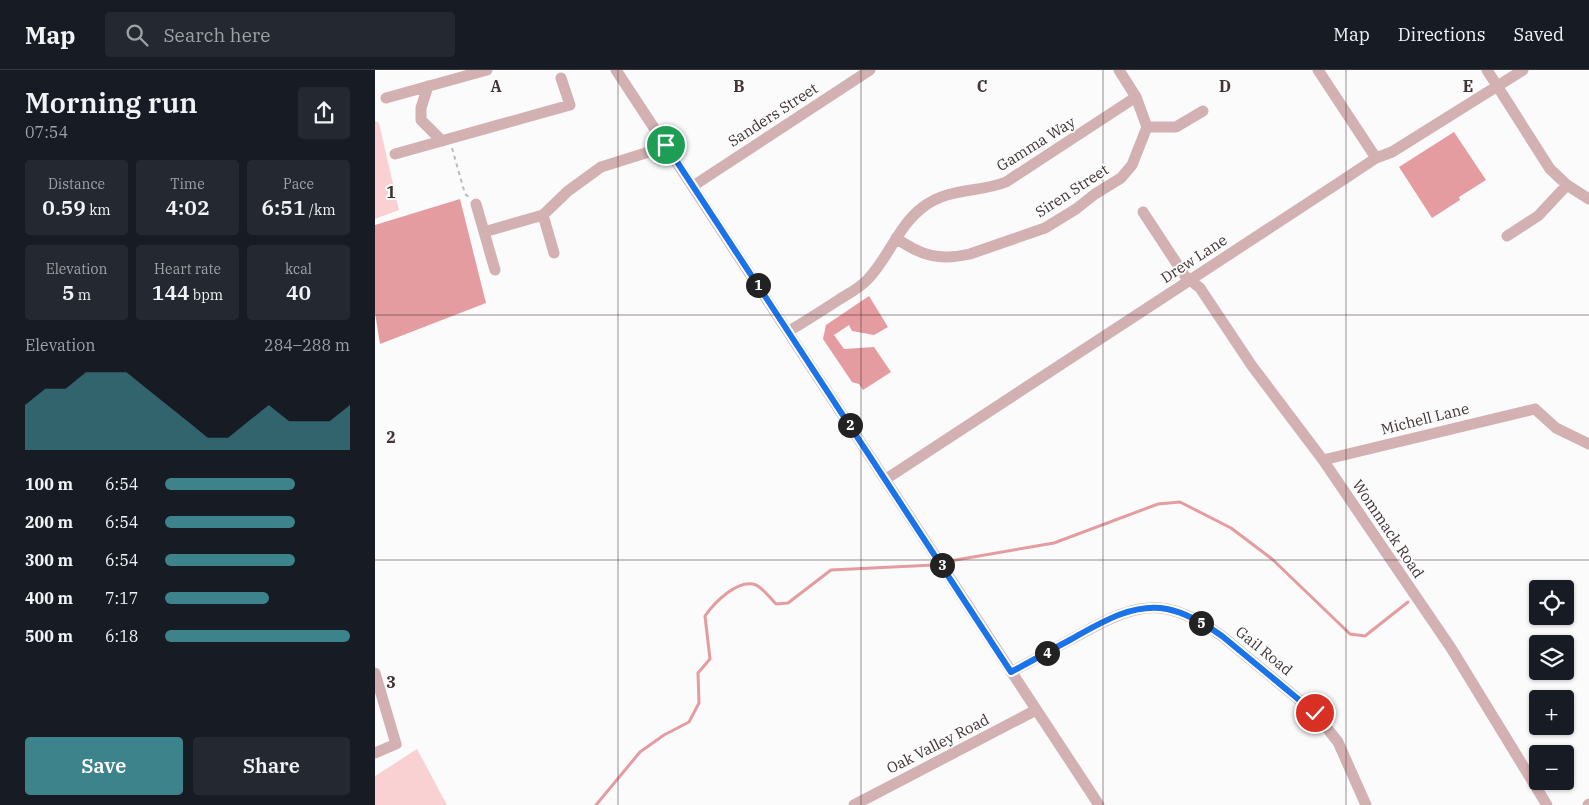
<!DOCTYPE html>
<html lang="en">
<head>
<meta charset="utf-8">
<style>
  :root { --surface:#171b24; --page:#242831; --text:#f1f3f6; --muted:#9ea1a6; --line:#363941; --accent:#3c838b }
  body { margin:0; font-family:"IBM Plex Serif",serif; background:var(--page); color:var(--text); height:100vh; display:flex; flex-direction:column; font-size:19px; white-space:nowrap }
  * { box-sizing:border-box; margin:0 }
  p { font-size:16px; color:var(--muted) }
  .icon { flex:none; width:28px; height:28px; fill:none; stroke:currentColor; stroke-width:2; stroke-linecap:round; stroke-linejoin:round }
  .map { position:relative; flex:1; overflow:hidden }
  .details { display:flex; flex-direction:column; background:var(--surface); width:375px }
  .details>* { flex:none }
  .controls { position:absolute; left:1154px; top:510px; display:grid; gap:10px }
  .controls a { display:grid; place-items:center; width:45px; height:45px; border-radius:5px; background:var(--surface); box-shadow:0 1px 4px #0004; font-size:25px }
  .pin { position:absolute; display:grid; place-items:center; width:42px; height:42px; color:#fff; margin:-21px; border:2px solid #fff; border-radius:50%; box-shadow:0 1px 5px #0007 }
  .km { position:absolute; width:25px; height:25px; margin:-12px; border-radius:50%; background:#222; color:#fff; font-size:14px; line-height:25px; text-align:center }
  .round { display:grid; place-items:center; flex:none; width:52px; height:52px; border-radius:5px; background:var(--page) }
  .overview { display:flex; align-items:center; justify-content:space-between; height:85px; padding:0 25px }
  h1 { font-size:28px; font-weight:600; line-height:38px }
  .figures { display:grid; grid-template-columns:repeat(3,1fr); gap:8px; height:85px; padding:5px 25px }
  .figures div { display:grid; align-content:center; border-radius:5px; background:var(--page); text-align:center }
  .figures b { font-size:21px; font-weight:600 }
  .figures small { font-size:14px; font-weight:400 }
  .figures p { font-size:14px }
  .chart { height:140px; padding:10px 25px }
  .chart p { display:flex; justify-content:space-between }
  .chart svg { width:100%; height:90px; margin-top:5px; fill:var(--accent); opacity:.7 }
  .button { display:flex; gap:10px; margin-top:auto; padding:10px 25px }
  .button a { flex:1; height:58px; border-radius:5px; background:var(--accent); color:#fff; font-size:20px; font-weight:600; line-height:58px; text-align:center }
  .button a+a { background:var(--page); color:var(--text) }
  ul { padding:0 25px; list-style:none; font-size:16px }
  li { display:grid; grid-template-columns:80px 60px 1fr; align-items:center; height:38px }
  li i { height:12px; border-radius:6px; background:var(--accent) }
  header { display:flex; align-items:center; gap:30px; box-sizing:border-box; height:70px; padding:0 25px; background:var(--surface); border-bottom:1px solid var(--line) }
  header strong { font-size:24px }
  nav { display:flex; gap:28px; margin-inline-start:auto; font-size:18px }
  .search { width:350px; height:45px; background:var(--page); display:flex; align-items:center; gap:12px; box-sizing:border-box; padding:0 18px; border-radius:5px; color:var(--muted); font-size:19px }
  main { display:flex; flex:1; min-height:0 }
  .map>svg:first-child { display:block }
</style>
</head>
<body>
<header>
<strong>Map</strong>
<div class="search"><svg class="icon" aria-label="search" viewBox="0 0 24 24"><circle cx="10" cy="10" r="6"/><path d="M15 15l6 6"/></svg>Search here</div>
<nav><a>Map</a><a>Directions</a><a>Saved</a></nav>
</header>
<main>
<section class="details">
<div class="overview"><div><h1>Morning run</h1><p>07:54</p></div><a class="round"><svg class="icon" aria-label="share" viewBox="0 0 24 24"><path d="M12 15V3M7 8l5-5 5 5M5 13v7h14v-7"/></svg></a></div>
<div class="figures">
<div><p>Distance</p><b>0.59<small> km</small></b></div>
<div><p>Time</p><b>4:02</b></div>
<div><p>Pace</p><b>6:51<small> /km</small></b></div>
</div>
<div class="figures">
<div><p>Elevation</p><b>5<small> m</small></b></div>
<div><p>Heart rate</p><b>144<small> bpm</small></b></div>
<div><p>kcal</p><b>40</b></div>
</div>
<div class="chart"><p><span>Elevation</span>284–288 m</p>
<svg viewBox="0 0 160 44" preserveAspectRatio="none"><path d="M0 44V22L10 14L20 14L30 6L40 6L50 6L60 14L70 22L80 30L90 38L100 38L110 30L120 22L130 30L140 30L150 30L160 22V44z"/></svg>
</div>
<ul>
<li><b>100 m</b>6:54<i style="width:70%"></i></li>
<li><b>200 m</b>6:54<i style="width:70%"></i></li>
<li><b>300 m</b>6:54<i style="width:70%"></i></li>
<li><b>400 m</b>7:17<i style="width:56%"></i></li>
<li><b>500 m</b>6:18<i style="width:100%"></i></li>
</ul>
<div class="button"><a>Save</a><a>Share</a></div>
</section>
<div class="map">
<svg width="1214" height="735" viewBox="0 0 1214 735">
  <rect width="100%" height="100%" fill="#fbfbfb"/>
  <path fill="#fad1d3" d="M 0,51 L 4,53 L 24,140 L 0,149 Z
    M 42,679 L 72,735 L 0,735 L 0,706 Z"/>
  <path fill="#e59ca0" d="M 1079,62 L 1111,110 L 1084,127 L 1085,130 L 1057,148 L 1024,97 Z
    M 85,129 L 111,233 L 5,274 L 0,243 L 0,155 Z
    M 494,226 L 513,257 L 499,265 L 477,261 L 474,255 L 459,265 L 469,279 L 499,277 L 516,302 L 488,320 L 484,314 L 477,312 L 448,269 L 451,255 Z"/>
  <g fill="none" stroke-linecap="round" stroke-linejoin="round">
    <path stroke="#e59ca0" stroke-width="3" d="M 575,491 L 679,473 L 783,434 L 805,432 L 856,458 L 897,489 L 975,564 L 990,566 L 1033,532
      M 221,735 L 265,682 L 289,665 L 314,652 L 324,633 L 323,603 L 335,589 L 330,546 C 339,533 363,508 381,515 C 388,518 395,528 401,534 L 413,533 L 456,500 L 559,495"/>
    <path stroke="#bebaba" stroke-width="2" stroke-dasharray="4 4" stroke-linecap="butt" d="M 77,78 L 90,124 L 94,127"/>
    <path stroke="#d3b1b3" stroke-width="11" d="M 241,0 L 724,735
      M 943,0 L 1001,88
      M 1112,0 L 1175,99 L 1192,115 L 1214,129
      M 53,16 L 46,38 L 46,50 L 67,71
      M 11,28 L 112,0
      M 772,57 L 801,57 L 828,41
      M 20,84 L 195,35 L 186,8
      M 318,116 L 495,0
      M 101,134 L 120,200
      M 768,142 L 810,206 L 825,218 L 877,296 L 948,390 L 1076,578 L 1172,735
      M 168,145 L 179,183
      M 109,162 L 168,145 L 193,121 L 226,97 L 277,81 L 291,75
      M 1132,166 L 1163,146 L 1192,115
      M 521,168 C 546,186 565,191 595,184 L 670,158 L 701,139 L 720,124 L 746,108 L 757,95 L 772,57 L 761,27 L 744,0
      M 414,261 C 431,251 448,240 465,229 C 475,223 486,217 493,209 C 514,187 523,156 548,137 C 575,117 603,123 631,112 L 761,27
      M 948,390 L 1160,339 L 1181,358 L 1214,374
      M 511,409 L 971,108 L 1001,88 L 1017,82 L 1148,0
      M 636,602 C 655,592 674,581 693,571 C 723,555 757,532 792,539 C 812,543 830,554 847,566 L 940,643 L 963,672 L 991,735
      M 0,603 L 21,674 L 0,683
      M 479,735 L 661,640
      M 1213,735 L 1214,734"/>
  </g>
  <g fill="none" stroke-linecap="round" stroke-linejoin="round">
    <g stroke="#fff" stroke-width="10">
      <path id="route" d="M 291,75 L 636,602 C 655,592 674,581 693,571 C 722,555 757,532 792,539 C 812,543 830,554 847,566 L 940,643"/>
    </g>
    <use href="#route" stroke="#1a73e8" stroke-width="6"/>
  </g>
  <path fill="none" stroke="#413334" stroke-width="1" stroke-opacity="0.55" d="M 243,0 L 243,735M 486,0 L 486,735M 728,0 L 728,735M 971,0 L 971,735M 0,245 L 1214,245M 0,490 L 1214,490"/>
  <g text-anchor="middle" stroke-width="4" stroke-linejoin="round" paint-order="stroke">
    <g font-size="15" fill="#413334" stroke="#fbfbfb">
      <text transform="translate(398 45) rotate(-33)" y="5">Sanders Street</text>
      <text transform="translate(661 74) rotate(-32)" y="5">Gamma Way</text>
      <text transform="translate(697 121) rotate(-33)" y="5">Siren Street</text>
      <text transform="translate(819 189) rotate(-33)" y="5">Drew Lane</text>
      <text transform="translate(1050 349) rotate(-14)" y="5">Michell Lane</text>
      <text transform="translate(1013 459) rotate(56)" y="5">Wommack Road</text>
      <text transform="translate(889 581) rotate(39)" y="5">Gail Road</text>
      <text transform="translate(563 674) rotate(-27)" y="5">Oak Valley Road</text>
    </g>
  </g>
  <g font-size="16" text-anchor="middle" font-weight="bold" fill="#413334" stroke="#fbfbfb" stroke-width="4" stroke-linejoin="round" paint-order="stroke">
    <text x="121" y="22">A</text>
    <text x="364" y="22">B</text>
    <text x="607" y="22">C</text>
    <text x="850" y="22">D</text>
    <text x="1093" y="22">E</text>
    <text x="16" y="128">1</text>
    <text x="16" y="373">2</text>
    <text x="16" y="618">3</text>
  </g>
</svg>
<div class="controls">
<a><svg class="icon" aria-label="locate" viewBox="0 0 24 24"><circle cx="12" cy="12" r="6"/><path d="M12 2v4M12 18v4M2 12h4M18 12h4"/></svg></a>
<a><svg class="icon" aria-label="layers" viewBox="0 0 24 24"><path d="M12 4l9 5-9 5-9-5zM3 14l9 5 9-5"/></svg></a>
<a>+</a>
<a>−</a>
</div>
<div class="pin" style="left:291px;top:75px;background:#1e9e55"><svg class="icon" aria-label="arrive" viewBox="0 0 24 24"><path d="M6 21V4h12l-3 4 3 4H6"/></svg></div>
<div class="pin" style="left:940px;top:643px;background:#d93025"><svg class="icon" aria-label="check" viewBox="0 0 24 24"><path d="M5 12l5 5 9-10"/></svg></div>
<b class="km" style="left:383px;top:215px">1</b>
<b class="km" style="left:475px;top:355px">2</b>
<b class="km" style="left:567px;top:495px">3</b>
<b class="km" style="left:672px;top:583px">4</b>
<b class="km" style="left:826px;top:553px">5</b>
</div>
</main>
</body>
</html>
